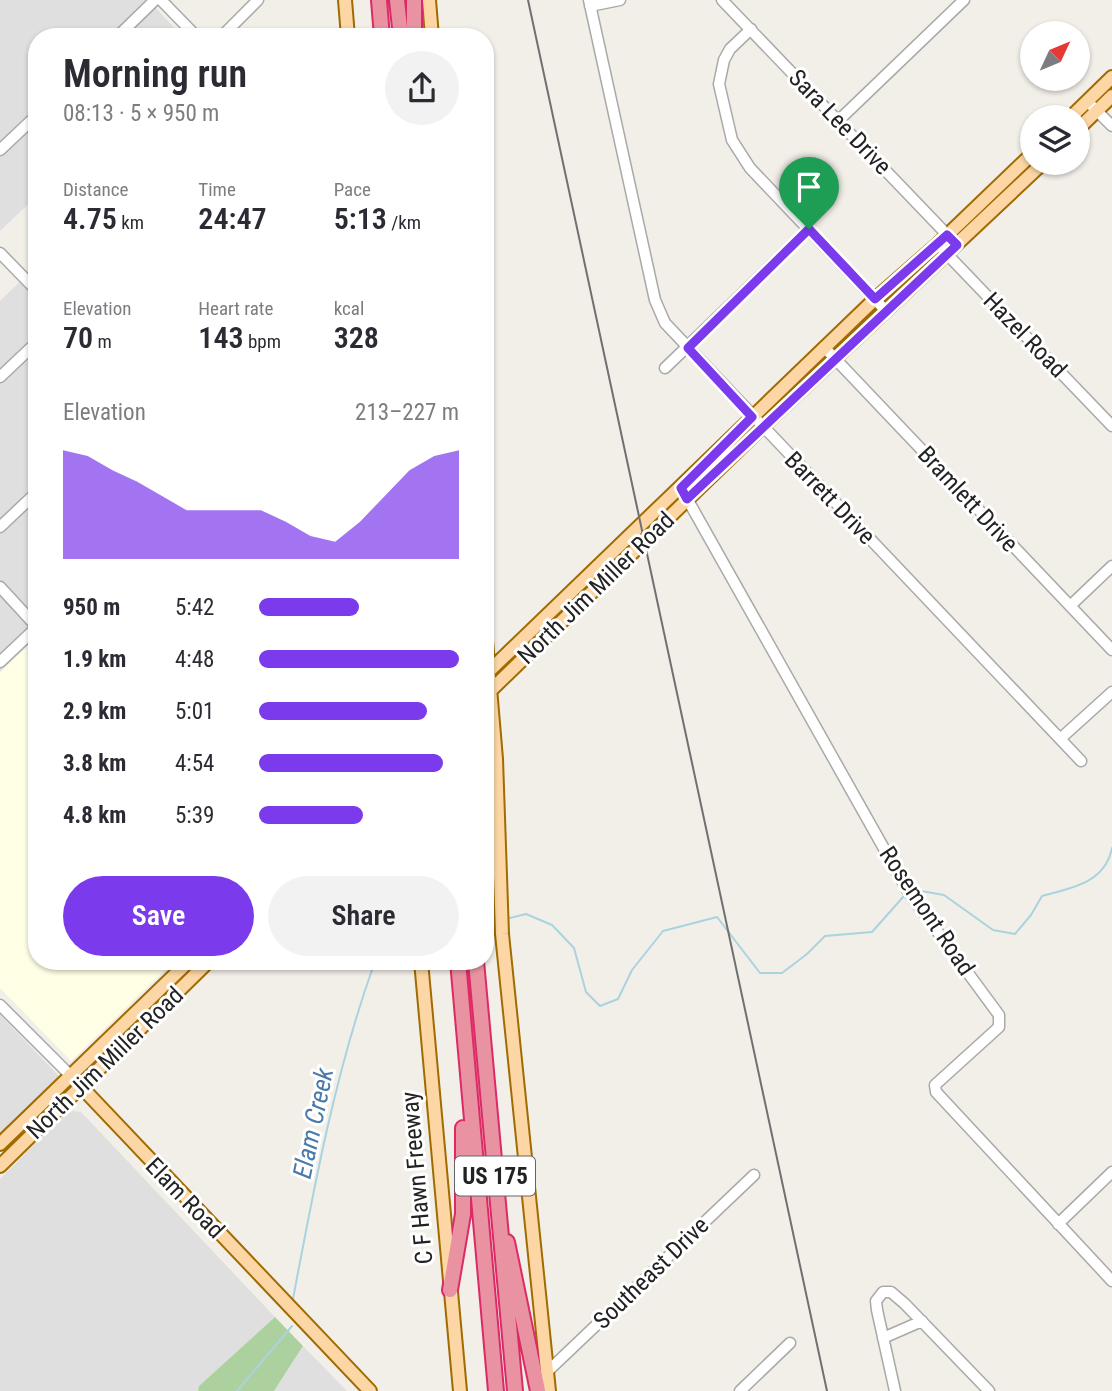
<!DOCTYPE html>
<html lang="en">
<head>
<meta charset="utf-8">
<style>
  :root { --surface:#fff; --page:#f2f2f3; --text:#2b2b33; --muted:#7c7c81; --accent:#7c3aed }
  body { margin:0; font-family:"Roboto Condensed",sans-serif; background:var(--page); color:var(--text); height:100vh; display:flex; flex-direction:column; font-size:26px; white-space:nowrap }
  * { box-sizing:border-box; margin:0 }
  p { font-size:23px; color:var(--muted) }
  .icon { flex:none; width:38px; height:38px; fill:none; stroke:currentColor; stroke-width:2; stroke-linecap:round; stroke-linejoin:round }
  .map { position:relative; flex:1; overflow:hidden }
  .side { position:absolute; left:28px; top:28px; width:466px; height:942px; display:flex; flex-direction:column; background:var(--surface); border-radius:28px; box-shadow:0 2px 5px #0004 }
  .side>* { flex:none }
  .needle { width:46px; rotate:46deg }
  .buttons { position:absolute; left:1020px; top:21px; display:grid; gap:14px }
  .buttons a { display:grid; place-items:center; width:70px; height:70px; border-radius:50%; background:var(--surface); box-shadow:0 2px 5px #0004; font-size:35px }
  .pin { position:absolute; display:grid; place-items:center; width:60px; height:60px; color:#fff; margin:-72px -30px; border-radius:50% 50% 50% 0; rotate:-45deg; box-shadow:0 0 7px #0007 }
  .pin .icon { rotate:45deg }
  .round { display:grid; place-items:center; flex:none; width:74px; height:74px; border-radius:37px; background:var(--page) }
  .headline { display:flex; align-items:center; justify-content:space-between; height:119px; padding:0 35px }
  h1 { font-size:38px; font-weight:600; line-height:52px }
  .metrics { display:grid; grid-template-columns:repeat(3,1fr); gap:10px; height:119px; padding:7px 35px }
  .metrics div { display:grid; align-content:center }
  .metrics b { font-size:30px; font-weight:600 }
  .metrics small { font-size:19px; font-weight:400 }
  .metrics p { font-size:19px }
  .chart { height:196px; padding:14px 35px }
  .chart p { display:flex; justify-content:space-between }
  .chart svg { width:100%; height:126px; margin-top:7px; fill:var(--accent); opacity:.7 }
  .primary-button { display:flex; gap:14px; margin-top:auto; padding:14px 35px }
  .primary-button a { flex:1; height:80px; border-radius:42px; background:var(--accent); color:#fff; font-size:28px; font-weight:600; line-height:80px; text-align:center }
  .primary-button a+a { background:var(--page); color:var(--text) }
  ul { padding:0 35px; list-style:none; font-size:23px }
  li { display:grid; grid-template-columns:112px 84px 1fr; align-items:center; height:52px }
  li i { height:18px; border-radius:9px; background:var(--accent) }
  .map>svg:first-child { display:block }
</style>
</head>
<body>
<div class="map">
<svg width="1112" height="1391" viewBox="0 0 1112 1391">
  <rect width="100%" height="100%" fill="#f2efe9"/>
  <path fill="#e0dfdf" d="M 0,0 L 148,0 L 183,37 L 37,37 L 37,196 L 0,231 Z
    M 37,265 L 37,637 L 0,672 L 0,301 Z
    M 0,1015 L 60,1077 L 0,1137 Z
    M 68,1110 L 81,1112 L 275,1317 L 199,1386 L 198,1391 L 0,1391 L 0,1179 Z
    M 303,1346 L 347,1391 L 274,1391 Z"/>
  <path fill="#ffffe5" d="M 36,638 L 37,961 L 174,961 L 71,1061 L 0,988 L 0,672 Z"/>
  <path fill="#add19e" d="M 275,1317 L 303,1346 L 274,1391 L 198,1391 L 199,1386 Z"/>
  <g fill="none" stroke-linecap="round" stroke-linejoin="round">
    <path stroke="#aad3df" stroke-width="2" d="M 921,891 L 944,895 L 993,930 L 1015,934 L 1031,915 L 1042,896 C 1072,888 1105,883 1112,848
      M 506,919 L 526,914 L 552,925 L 574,948 L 586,992 L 600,1006 L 618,999 L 632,970 L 663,931 L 717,917 L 760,973 L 782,973 L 807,954 L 825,936 L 872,932 L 904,896
      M 485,924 L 497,921
      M 293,1299 C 314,1187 335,1074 373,967 L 381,961
      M 237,1391 L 292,1326"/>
    <g stroke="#a9a9a9" stroke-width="13">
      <path id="minor" d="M 161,0 L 197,37
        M 589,0 L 655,300 L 665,323 L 1081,761
        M 722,0 L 957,245
        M 590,6 L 620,0
        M 751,29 L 730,49 L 724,60 L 719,84 L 732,140 L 750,168 L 885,310
        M 117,37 L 155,0
        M 221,37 L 258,0
        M 1087,101 L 1112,126
        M 838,121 L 964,0
        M 0,150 L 37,115
        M 943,250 L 1112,426
        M 0,253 L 37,291
        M 824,347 L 1112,650
        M 665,368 L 809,229
        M 0,377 L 37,342
        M 685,495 L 909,893 L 999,1015 L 999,1027 L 935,1085 L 936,1092 L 1112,1281
        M 0,527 L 37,492
        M 0,587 L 37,627
        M 1070,606 L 1112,566
        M 0,662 L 37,627
        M 1060,739 L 1112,692
        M 0,1005 L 70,1075
        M 1058,1224 L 1112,1172
        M 883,1338 L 922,1321
        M 548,1371 L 754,1175
        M 740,1391 L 790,1343
        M 895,1391 L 877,1310 L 876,1301 L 883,1292 L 891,1292 L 905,1304 L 989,1391"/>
    </g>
    <g stroke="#a06b00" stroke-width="16">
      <path id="major" d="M 345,0 L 348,37
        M 429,0 L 432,37
        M 1071,117 L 1112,77
        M 1078,129 L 1112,96
        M 485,629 L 496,759 L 502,934 L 549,1391
        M 485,675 L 875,299 L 938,244 L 1032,154
        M 485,696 L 762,427 L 1043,163
        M 421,961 L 460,1391
        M 70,1075 L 370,1391
        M 0,1144 L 189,961
        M 0,1166 L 209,961"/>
    </g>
    <g stroke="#dc2a67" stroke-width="18">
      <path id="highway" d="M 379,0 L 382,37
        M 397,0 L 401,37
        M 414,37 L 414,0
        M 458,961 L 496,1391
        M 476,961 L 515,1391
        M 507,1242 L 538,1391
        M 450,1290 L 463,1214 L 463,1128"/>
    </g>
    <use href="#minor" stroke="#fff" stroke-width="10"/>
    <use href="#major" stroke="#fcd6a4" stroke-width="12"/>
    <use href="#highway" stroke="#e892a2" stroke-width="14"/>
    <path stroke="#707070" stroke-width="2" d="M 528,0 L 827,1391"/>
  </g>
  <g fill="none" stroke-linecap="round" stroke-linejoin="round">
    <g stroke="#fff" stroke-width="14">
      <path id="route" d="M 809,229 L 875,299 L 947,235 L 957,245 L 687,499 L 681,488 L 752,417 L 688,348 Z"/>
    </g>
    <use href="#route" stroke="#7c3aed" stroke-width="9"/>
  </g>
  <g text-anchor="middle" stroke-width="6" stroke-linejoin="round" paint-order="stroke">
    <rect fill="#fff" stroke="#646464" stroke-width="2" x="455" y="1156.5" width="80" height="39" rx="5"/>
    <g font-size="23" font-weight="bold" fill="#222">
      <text x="495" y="1184">US 175</text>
    </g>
    <g font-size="24" fill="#222" stroke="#fff">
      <text transform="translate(840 122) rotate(46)" y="8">Sara Lee Drive</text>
      <text transform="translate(1025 335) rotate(46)" y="8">Hazel Road</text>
      <text transform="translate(830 498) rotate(46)" y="8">Barrett Drive</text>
      <text transform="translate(968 499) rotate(47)" y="8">Bramlett Drive</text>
      <text transform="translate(596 588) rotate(-44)" y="8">North Jim Miller Road</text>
      <text transform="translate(927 911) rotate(56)" y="8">Rosemont Road</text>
      <text transform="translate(105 1063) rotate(-44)" y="8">North Jim Miller Road</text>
      <text transform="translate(417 1178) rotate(-95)" y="8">C F Hawn Freeway</text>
      <text transform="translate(185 1198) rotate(46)" y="8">Elam Road</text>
      <text transform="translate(651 1273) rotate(-44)" y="8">Southeast Drive</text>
    </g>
    <g font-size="26" font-style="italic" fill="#4a7aab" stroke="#fff">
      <text transform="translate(313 1123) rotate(-78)" y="9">Elam Creek</text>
    </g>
  </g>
</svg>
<div class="buttons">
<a><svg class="needle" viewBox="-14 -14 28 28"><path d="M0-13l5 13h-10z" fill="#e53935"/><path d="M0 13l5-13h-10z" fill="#7c7c81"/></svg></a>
<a><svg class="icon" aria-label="layers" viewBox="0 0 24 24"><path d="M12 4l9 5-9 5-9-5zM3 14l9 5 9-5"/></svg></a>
</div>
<div class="pin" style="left:809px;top:229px;background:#1e9e55"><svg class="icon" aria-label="arrive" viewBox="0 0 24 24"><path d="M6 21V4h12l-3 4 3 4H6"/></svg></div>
<section class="side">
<div class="headline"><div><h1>Morning run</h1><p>08:13 · 5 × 950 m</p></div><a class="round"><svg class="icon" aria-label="share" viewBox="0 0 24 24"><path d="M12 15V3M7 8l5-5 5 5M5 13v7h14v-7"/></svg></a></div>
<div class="metrics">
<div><p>Distance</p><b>4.75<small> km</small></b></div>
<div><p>Time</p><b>24:47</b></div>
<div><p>Pace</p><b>5:13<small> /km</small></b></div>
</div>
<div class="metrics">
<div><p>Elevation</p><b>70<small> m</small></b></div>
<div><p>Heart rate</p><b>143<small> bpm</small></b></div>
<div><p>kcal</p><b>328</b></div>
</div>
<div class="chart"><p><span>Elevation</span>213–227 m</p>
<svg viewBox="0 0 160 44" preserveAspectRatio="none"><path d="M0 44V6L10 8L20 13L30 17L40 22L50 27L60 27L70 27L80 27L90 31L100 36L110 38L120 31L130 22L140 13L150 8L160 6V44z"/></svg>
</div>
<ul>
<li><b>950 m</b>5:42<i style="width:50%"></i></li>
<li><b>1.9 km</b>4:48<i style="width:100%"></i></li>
<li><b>2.9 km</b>5:01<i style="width:84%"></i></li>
<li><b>3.8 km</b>4:54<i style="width:92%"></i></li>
<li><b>4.8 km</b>5:39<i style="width:52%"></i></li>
</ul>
<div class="primary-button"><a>Save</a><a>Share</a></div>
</section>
</div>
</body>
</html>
